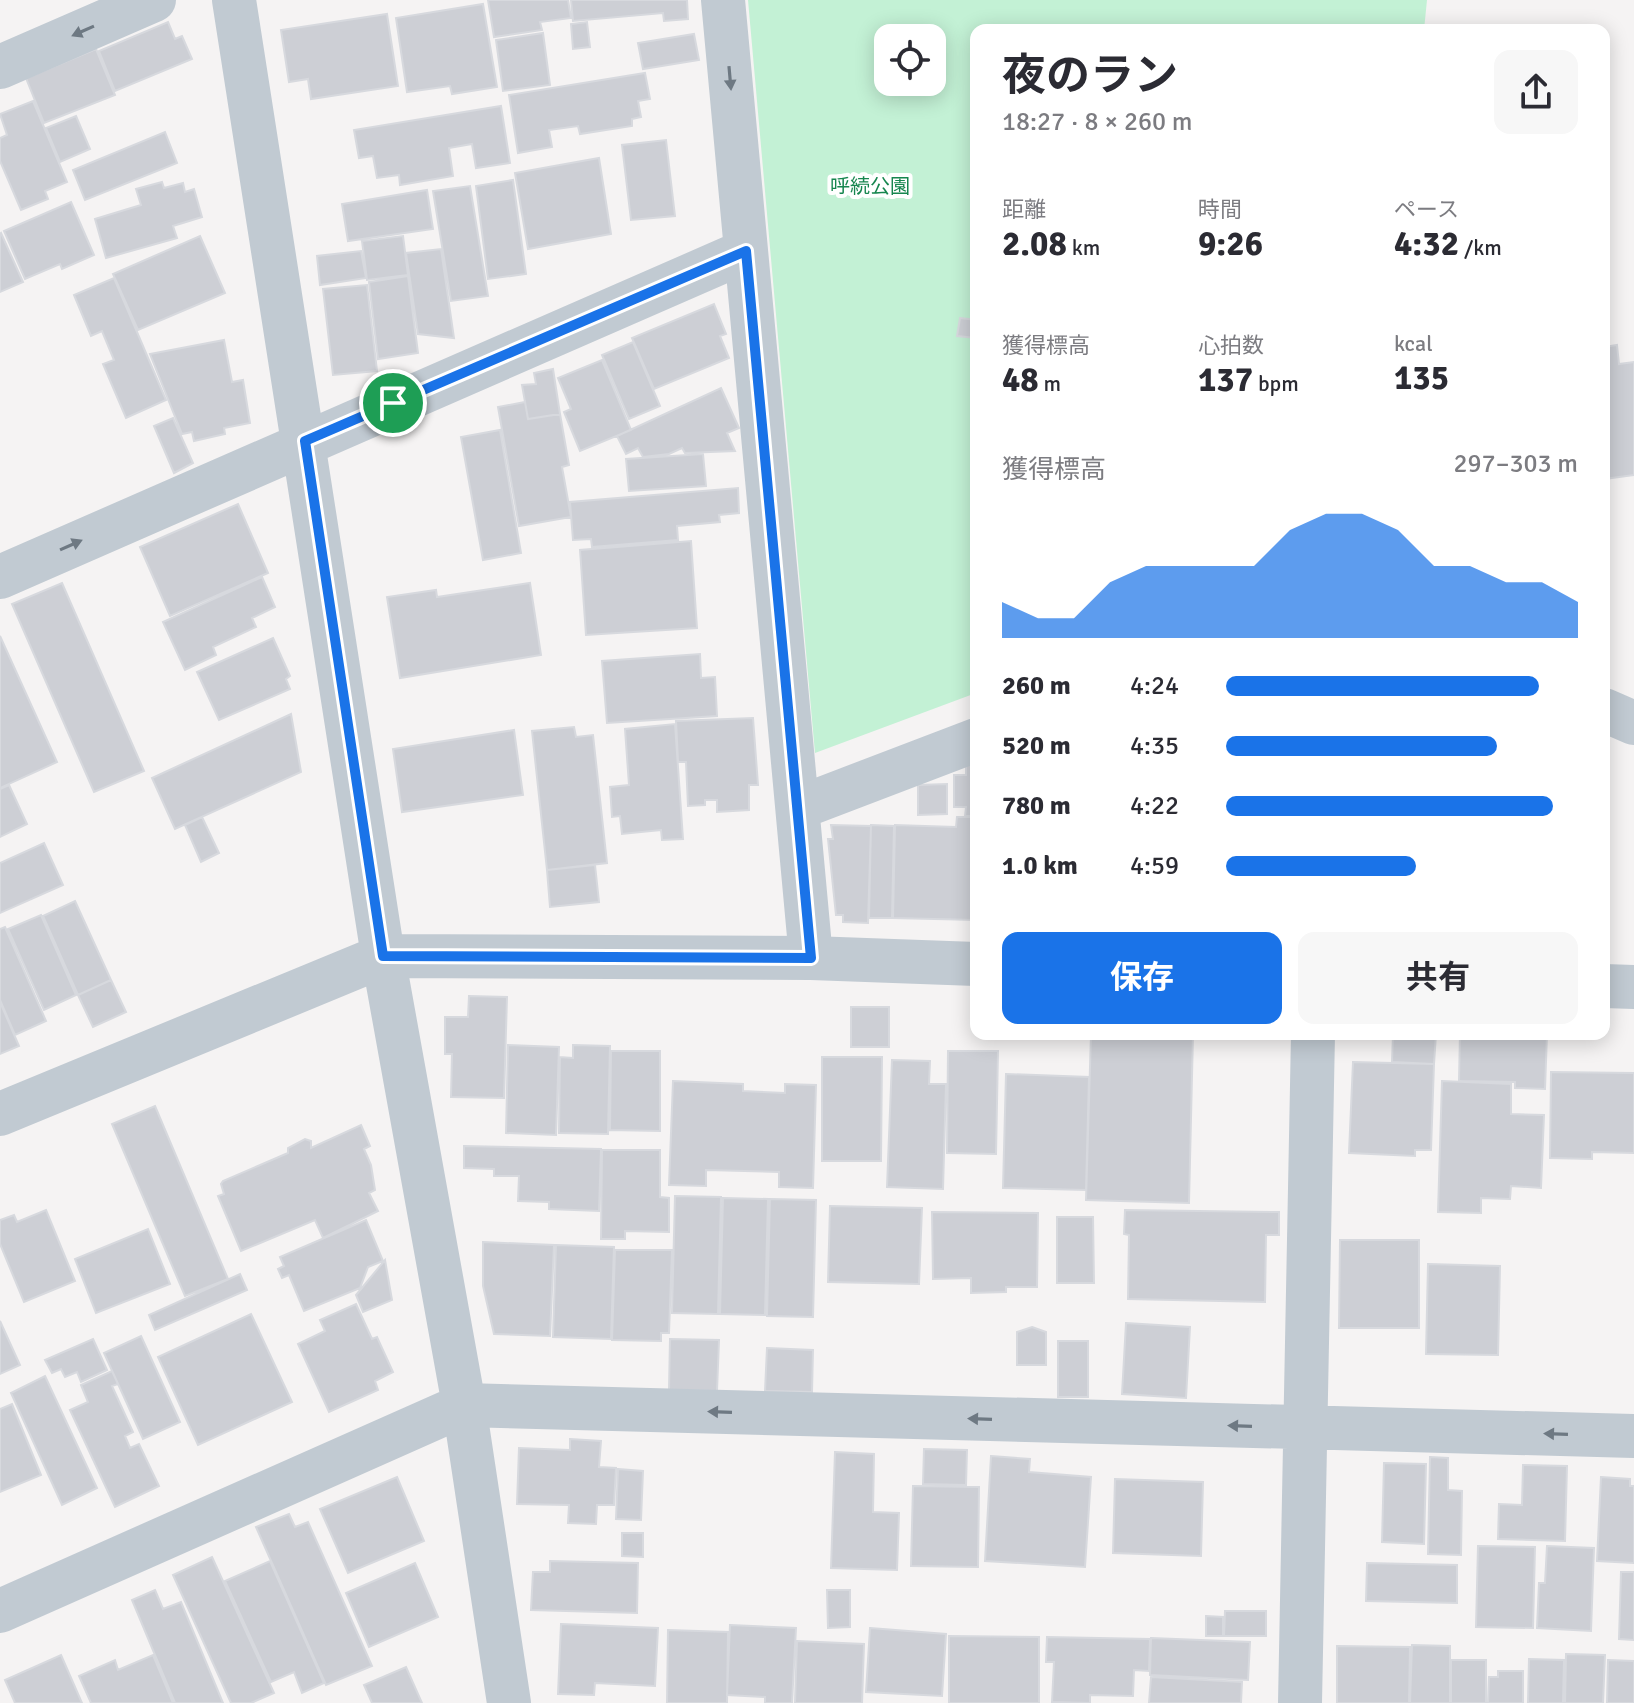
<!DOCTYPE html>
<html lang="ja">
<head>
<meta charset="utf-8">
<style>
  :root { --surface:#fff; --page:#f7f7f7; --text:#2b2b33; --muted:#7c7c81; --accent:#1a73e8 }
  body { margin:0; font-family:Signika,"Noto Sans JP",sans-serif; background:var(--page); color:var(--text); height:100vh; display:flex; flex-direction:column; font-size:30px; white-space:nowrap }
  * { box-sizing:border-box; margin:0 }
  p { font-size:26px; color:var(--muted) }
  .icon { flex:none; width:44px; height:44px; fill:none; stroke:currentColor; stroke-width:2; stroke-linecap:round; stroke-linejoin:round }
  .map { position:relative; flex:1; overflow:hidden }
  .sheet { position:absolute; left:970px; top:24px; width:640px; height:1016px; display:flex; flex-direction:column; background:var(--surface); border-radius:16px; box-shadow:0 4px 20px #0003 }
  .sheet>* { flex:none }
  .fabs { position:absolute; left:874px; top:24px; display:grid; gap:16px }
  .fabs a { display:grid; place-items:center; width:72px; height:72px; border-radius:16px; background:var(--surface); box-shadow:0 4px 20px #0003; font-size:40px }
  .pin { position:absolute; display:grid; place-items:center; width:68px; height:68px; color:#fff; margin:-34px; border:4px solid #fff; border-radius:50%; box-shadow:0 2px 8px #0007 }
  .round { display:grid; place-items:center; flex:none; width:84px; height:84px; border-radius:16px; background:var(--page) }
  .head { display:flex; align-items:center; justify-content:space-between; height:136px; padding:0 32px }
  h1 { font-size:44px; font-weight:700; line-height:60px }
  .figures { display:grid; grid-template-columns:repeat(3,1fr); gap:12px; height:136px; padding:8px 32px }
  .figures div { display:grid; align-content:center }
  .figures b { font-size:34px; font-weight:700 }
  .figures small { font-size:22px; font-weight:400 }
  .figures p { font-size:22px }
  .chart { height:224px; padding:16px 32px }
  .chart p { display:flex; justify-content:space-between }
  .chart svg { width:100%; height:144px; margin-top:8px; fill:var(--accent); opacity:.7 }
  .primary-button { display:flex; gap:16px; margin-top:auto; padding:16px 32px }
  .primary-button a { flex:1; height:92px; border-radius:16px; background:var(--accent); color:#fff; font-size:32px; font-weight:700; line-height:92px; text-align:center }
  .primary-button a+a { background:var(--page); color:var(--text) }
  ul { padding:0 32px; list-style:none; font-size:26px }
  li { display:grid; grid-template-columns:128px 96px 1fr; align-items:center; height:60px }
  li i { height:20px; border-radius:10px; background:var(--accent) }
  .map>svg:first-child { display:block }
</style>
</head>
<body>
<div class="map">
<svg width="1634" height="1703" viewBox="0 0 1634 1703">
  <rect width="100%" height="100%" fill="#f5f3f3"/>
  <path fill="#c3f1d5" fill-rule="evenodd" d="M 748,0 L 1427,0 L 1424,30 L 976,30 L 976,693 L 815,753 ZM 888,38 L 932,38 L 932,82 L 888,82 Z"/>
  <path fill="#cdcfd5" stroke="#d7d9de" stroke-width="2" d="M 488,0 L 568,0 L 571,18 L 540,22 L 542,30 L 494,37 Z
    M 571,0 L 687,0 L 688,19 L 664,21 L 663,13 L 573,21 Z
    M 483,4 L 497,87 L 452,94 L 450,86 L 407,92 L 396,18 Z
    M 387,14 L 398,86 L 311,99 L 308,79 L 289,82 L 281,30 Z
    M 168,22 L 175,39 L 182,36 L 192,59 L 115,91 L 99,51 Z
    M 587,22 L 590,47 L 573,49 L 571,24 Z
    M 543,33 L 550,85 L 503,91 L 496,40 Z
    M 694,34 L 699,60 L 643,69 L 638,43 Z
    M 96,49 L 115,95 L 44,123 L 26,78 Z
    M 645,73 L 650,99 L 638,101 L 641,117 L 632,119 L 632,126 L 580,134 L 578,126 L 549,130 L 552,147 L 518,153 L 509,95 Z
    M 33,101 L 67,182 L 45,191 L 48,199 L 21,210 L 0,161 L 0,138 L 7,135 L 0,114 Z
    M 501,106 L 510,163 L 476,168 L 472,144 L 449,148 L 453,176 L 400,185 L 399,175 L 377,178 L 373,156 L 359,158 L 354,130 Z
    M 76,116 L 90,149 L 60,162 L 46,128 Z
    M 165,132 L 177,163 L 85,200 L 73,170 Z
    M 666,140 L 675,216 L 631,220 L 622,145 Z
    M 599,158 L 611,234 L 528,249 L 515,173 Z
    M 513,180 L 526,274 L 488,279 L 476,186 Z
    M 162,182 L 164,188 L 183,183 L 185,192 L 194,189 L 202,217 L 173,226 L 177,238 L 106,258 L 95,219 L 141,205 L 136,189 Z
    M 470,186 L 488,296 L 451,301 L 433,191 Z
    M 427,190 L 433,229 L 348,241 L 342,204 Z
    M 71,202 L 94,255 L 62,269 L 60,264 L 25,279 L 4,231 Z
    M 1,233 L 23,282 L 0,292 L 0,234 Z
    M 200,236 L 225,293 L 138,330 L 113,274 Z
    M 403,236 L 408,275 L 367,280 L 362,241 Z
    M 441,249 L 454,338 L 418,334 L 406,253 Z
    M 361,251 L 366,278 L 320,285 L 317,256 Z
    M 408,276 L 418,353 L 378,359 L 369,282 Z
    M 114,278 L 166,400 L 126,418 L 103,364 L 114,360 L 102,331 L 91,336 L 74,295 Z
    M 367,285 L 377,371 L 333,375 L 323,289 Z
    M 714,304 L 726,334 L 720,336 L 729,358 L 654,389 L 632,338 Z
    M 960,318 L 976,320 L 976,338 L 957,336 Z
    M 224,340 L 232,382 L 243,380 L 250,423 L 224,428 L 225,434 L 194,441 L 192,432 L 182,434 L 150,354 Z
    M 633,342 L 660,406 L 629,419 L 602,355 Z
    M 1617,345 L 1619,364 L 1634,362 L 1634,475 L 1604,479 L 1604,347 Z
    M 602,360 L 631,430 L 580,451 L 564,412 L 571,409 L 558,378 Z
    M 553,369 L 560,414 L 528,419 L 522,385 L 536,384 L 534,373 Z
    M 721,388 L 739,428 L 727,433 L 735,451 L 685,453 L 682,448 L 669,454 L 643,457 L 638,448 L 626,454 L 617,436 Z
    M 525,402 L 528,419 L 560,414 L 569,465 L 562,467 L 571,517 L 519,526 L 498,407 Z
    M 173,418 L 193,463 L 174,473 L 154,426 Z
    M 500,430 L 521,553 L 483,560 L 461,437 Z
    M 703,454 L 706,486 L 629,491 L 626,459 Z
    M 738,488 L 739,513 L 719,515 L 720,522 L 677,526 L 678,540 L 592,547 L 591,539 L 573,540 L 570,502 Z
    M 238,504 L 268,573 L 170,616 L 140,547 Z
    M 691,541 L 697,628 L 586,635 L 580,550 Z
    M 262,577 L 275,607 L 252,618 L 256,627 L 213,647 L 216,655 L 185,670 L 163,622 Z
    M 62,583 L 144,771 L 94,792 L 12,604 Z
    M 530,583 L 541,655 L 400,678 L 387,597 L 436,590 L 437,597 Z
    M 0,636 L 57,762 L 0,788 Z
    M 273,638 L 290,676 L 286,679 L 290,689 L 219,720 L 197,672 Z
    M 700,654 L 701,678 L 715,677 L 717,716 L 607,723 L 602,661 Z
    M 291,714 L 301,772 L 175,829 L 152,778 Z
    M 753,718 L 758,785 L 749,785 L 749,810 L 717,812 L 717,800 L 705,800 L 705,805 L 688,806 L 686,762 L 678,762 L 676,721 Z
    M 675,724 L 683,839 L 662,840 L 661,830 L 622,834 L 620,816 L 612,817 L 610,787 L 629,785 L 625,729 Z
    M 574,727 L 576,737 L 593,735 L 607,863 L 547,870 L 532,731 Z
    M 514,730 L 523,795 L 402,812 L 393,749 Z
    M 966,758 L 976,758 L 976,816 L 965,816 L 966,807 L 954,807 L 954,775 L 966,775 Z
    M 947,784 L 947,814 L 918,815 L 918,785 Z
    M 9,785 L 27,824 L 0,837 L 0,789 Z
    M 202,817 L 219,853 L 201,862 L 185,825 Z
    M 957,817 L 976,817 L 976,920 L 893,918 L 895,825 L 956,827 Z
    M 831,825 L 871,826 L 868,923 L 843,922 L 843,915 L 836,915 L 828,839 L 833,839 Z
    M 871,825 L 894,826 L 892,918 L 869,918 Z
    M 44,843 L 63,885 L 0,913 L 0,863 Z
    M 595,865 L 599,902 L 550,907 L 547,870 Z
    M 75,901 L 111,980 L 78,995 L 43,916 Z
    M 41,915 L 76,995 L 44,1010 L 8,929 Z
    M 5,927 L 46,1021 L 15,1035 L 0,1000 L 0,929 Z
    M 111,980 L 126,1012 L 93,1027 L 78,995 Z
    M 469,996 L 507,997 L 504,1098 L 451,1097 L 452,1054 L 445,1054 L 445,1017 L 468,1017 Z
    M 0,1002 L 19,1046 L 0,1054 Z
    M 851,1007 L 889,1007 L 889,1047 L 851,1047 Z
    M 1091,1034 L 1193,1034 L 1189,1203 L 1086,1200 Z
    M 1393,1034 L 1436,1034 L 1434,1064 L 1392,1062 Z
    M 1460,1034 L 1547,1034 L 1545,1089 L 1515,1088 L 1515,1082 L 1459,1081 Z
    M 508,1045 L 559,1047 L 556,1135 L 506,1133 Z
    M 573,1045 L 610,1046 L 608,1134 L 559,1133 L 560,1057 L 573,1058 Z
    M 611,1051 L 660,1051 L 660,1131 L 610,1130 Z
    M 948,1051 L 998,1051 L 996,1154 L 947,1153 Z
    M 822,1057 L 882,1057 L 881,1161 L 822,1161 Z
    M 892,1060 L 930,1061 L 929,1084 L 946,1084 L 943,1189 L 887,1187 Z
    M 1353,1062 L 1434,1064 L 1431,1150 L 1415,1150 L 1415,1156 L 1349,1153 Z
    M 1551,1072 L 1634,1073 L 1634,1153 L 1592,1152 L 1592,1159 L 1550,1158 Z
    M 1006,1074 L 1089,1077 L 1086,1190 L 1003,1188 Z
    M 673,1081 L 743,1084 L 743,1091 L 785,1093 L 785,1084 L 816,1085 L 813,1188 L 779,1187 L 779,1172 L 706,1170 L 706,1186 L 669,1185 Z
    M 1442,1081 L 1511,1084 L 1511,1114 L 1544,1115 L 1541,1188 L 1511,1186 L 1510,1199 L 1481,1198 L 1481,1213 L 1438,1212 Z
    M 155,1106 L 228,1279 L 185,1296 L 112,1124 Z
    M 361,1125 L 370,1146 L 364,1149 L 371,1165 L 375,1190 L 369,1193 L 378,1211 L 323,1238 L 315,1220 L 241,1251 L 218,1196 L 224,1194 L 221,1184 L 223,1181 L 288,1153 L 288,1148 L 305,1139 L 311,1141 L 311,1148 Z
    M 464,1146 L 601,1149 L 599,1211 L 549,1209 L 549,1202 L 518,1201 L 519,1176 L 494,1176 L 494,1169 L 464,1168 Z
    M 602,1150 L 660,1150 L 660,1197 L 669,1198 L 669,1232 L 625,1231 L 625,1239 L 601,1239 Z
    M 675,1196 L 721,1197 L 718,1314 L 672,1313 Z
    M 723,1198 L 768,1199 L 765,1315 L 720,1314 Z
    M 770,1199 L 816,1200 L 813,1317 L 767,1316 Z
    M 830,1206 L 922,1208 L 919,1284 L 828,1282 Z
    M 46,1210 L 75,1281 L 24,1302 L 0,1244 L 0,1220 L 14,1215 L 17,1222 Z
    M 1125,1210 L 1279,1212 L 1279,1235 L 1266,1235 L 1265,1302 L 1128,1299 L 1129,1235 L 1124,1234 Z
    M 932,1212 L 1038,1213 L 1037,1287 L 1006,1287 L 1006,1292 L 971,1293 L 971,1278 L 933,1279 Z
    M 1057,1217 L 1093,1217 L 1094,1283 L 1057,1283 Z
    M 366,1220 L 383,1261 L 368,1267 L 360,1288 L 304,1311 L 289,1275 L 282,1278 L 278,1269 L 284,1266 L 280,1257 Z
    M 148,1229 L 170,1284 L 96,1313 L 75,1259 Z
    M 1340,1240 L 1419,1240 L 1419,1328 L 1339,1328 Z
    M 483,1242 L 554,1245 L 550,1336 L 494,1334 L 483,1286 Z
    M 556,1245 L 614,1247 L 611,1339 L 553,1337 Z
    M 615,1250 L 672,1250 L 669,1333 L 661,1333 L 661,1341 L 612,1340 Z
    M 385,1260 L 392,1300 L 363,1312 L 356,1295 Z
    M 1428,1264 L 1500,1266 L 1498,1355 L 1426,1354 Z
    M 240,1274 L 247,1290 L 155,1330 L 149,1315 Z
    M 356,1304 L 372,1339 L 377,1337 L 393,1372 L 375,1381 L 378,1390 L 329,1412 L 298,1344 L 325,1331 L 320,1320 Z
    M 251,1314 L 292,1402 L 198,1445 L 158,1357 Z
    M 0,1321 L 20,1365 L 0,1374 Z
    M 1126,1323 L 1190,1327 L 1186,1398 L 1122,1394 Z
    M 1032,1327 L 1046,1332 L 1046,1365 L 1017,1365 L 1017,1332 Z
    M 141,1336 L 180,1422 L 143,1439 L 104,1353 Z
    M 93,1339 L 107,1370 L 81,1382 L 77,1372 L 65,1377 L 61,1369 L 52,1373 L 45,1360 Z
    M 670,1339 L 719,1340 L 717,1391 L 669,1390 Z
    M 1058,1341 L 1088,1341 L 1088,1397 L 1058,1397 Z
    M 767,1348 L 813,1350 L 812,1392 L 765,1391 Z
    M 112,1371 L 118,1384 L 112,1386 L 133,1432 L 125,1436 L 130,1448 L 139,1444 L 159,1486 L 115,1507 L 70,1410 L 88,1402 L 81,1385 Z
    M 45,1376 L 97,1488 L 62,1505 L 11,1393 Z
    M 12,1404 L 41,1475 L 0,1492 L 0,1409 Z
    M 570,1439 L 601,1441 L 599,1467 L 616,1468 L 614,1505 L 597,1505 L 596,1524 L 568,1523 L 569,1505 L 517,1504 L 519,1448 L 570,1450 Z
    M 924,1449 L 967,1450 L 966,1485 L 923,1484 Z
    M 835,1452 L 874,1454 L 873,1512 L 899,1513 L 897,1570 L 831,1568 Z
    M 991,1456 L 1030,1459 L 1029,1472 L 1091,1477 L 1085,1567 L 985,1561 Z
    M 1430,1457 L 1448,1458 L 1448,1490 L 1462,1491 L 1461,1555 L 1428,1554 Z
    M 1384,1463 L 1426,1464 L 1424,1544 L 1382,1542 Z
    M 1523,1465 L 1567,1466 L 1565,1541 L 1498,1539 L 1499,1504 L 1522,1505 Z
    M 618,1469 L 643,1471 L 641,1520 L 616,1519 Z
    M 397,1477 L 424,1541 L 348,1573 L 320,1509 Z
    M 1601,1477 L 1630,1479 L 1630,1486 L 1634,1486 L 1634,1563 L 1597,1561 Z
    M 1115,1479 L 1203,1482 L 1201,1556 L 1113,1553 Z
    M 913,1486 L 979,1487 L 978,1567 L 911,1566 Z
    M 289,1514 L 295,1527 L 308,1522 L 372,1666 L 326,1685 L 256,1527 Z
    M 622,1533 L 643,1533 L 643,1557 L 622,1556 Z
    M 1478,1546 L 1535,1547 L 1533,1628 L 1476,1627 Z
    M 1547,1546 L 1594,1548 L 1591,1631 L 1537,1628 L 1539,1583 L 1545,1583 Z
    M 212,1557 L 274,1693 L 251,1703 L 231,1703 L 173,1575 Z
    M 270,1561 L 324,1683 L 302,1693 L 294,1672 L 271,1682 L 225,1581 Z
    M 550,1561 L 638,1563 L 637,1613 L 531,1610 L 533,1572 L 550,1572 Z
    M 415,1563 L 438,1617 L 369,1647 L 346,1593 Z
    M 1367,1563 L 1457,1565 L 1457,1603 L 1366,1601 Z
    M 1621,1572 L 1634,1572 L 1634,1640 L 1619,1639 Z
    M 155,1590 L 163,1609 L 181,1602 L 223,1703 L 175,1703 L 132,1600 Z
    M 827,1590 L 850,1590 L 850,1627 L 828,1628 Z
    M 1225,1611 L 1266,1611 L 1266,1636 L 1224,1636 Z
    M 1206,1616 L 1223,1617 L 1223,1636 L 1206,1636 Z
    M 561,1624 L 658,1628 L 655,1686 L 595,1683 L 594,1695 L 558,1694 Z
    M 730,1625 L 796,1628 L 792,1703 L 765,1703 L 765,1697 L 727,1695 Z
    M 870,1628 L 946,1634 L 942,1696 L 866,1692 Z
    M 668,1630 L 728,1632 L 727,1703 L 667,1703 Z
    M 949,1636 L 1039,1637 L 1039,1703 L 949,1703 Z
    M 1047,1637 L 1150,1639 L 1149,1671 L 1134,1670 L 1133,1696 L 1090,1695 L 1090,1703 L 1052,1702 L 1054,1662 L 1046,1662 Z
    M 1151,1638 L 1250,1642 L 1248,1680 L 1150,1675 Z
    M 797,1641 L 864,1644 L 862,1703 L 795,1703 Z
    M 1412,1645 L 1450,1646 L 1450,1703 L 1410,1703 Z
    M 1337,1646 L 1410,1647 L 1409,1703 L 1337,1703 Z
    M 1566,1654 L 1605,1655 L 1603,1703 L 1565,1703 Z
    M 61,1655 L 82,1703 L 15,1703 L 5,1680 Z
    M 153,1655 L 173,1703 L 91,1703 L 79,1676 L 115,1660 L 118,1670 Z
    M 1529,1659 L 1564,1660 L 1563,1703 L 1528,1703 Z
    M 1451,1660 L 1486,1660 L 1486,1703 L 1451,1703 Z
    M 1608,1660 L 1634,1661 L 1634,1703 L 1607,1703 Z
    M 406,1667 L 422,1703 L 372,1703 L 364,1685 Z
    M 1498,1671 L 1523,1671 L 1523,1703 L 1488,1703 L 1489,1677 L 1498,1677 Z
    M 1151,1677 L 1242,1682 L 1241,1703 L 1149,1703 Z"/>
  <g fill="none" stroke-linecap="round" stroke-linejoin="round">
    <path stroke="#c1cad2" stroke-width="44" d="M 723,0 L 811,958
      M 0,67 L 154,0
      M 0,577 L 746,251
      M 1604,710 L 1634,723
      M 798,808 L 976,740
      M 1604,986 L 1634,987
      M 0,1114 L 383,956 L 234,0
      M 0,1611 L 464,1405 L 1634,1436
      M 509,1703 L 464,1405 L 383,956 L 811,958 L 976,964
      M 1300,1703 L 1313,1034"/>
  </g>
  <defs><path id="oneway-solid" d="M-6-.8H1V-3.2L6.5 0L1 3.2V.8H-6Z" transform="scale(2)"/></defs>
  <g fill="#6e7983">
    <use href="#oneway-solid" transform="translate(83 31) rotate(156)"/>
    <use href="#oneway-solid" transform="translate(730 78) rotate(85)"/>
    <use href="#oneway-solid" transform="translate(71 545) rotate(-24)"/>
    <use href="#oneway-solid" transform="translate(720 1412) rotate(-178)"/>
    <use href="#oneway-solid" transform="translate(980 1419) rotate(-178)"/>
    <use href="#oneway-solid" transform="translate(1240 1426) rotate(-178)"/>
    <use href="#oneway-solid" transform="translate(1556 1434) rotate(-178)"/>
  </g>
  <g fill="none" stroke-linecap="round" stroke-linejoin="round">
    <g stroke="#fff" stroke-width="16">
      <path id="route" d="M 746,251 L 811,958 L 383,956 L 305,441 Z"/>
    </g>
    <use href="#route" stroke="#1a73e8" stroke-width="10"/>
  </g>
  <g text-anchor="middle" stroke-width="8" stroke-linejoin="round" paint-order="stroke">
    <g font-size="20" fill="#17864f" stroke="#fff">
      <text x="870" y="193">呼続公園</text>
    </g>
  </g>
</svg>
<div class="fabs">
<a><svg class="icon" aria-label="locate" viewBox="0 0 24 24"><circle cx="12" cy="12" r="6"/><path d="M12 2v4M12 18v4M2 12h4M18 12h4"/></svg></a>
</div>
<div class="pin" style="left:393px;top:403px;background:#1e9e55"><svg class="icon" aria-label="arrive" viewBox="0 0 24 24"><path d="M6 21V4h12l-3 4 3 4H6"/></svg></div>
<section class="sheet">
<div class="head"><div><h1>夜のラン</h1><p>18:27 · 8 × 260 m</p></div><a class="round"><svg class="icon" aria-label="share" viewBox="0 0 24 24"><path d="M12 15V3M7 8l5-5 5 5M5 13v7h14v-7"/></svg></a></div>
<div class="figures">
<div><p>距離</p><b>2.08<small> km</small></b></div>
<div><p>時間</p><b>9:26</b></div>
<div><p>ペース</p><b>4:32<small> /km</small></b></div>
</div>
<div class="figures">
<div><p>獲得標高</p><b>48<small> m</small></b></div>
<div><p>心拍数</p><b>137<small> bpm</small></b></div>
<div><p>kcal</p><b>135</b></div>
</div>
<div class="chart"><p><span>獲得標高</span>297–303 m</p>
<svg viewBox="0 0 160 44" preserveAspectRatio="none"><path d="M0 44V33L10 38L20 38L30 27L40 22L50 22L60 22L70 22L80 11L90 6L100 6L110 11L120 22L130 22L140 27L150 27L160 33V44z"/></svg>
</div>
<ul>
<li><b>260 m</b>4:24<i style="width:89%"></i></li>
<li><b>520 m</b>4:35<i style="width:77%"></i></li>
<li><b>780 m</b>4:22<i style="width:93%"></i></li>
<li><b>1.0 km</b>4:59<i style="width:54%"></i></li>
</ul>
<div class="primary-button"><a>保存</a><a>共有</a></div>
</section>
</div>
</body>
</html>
